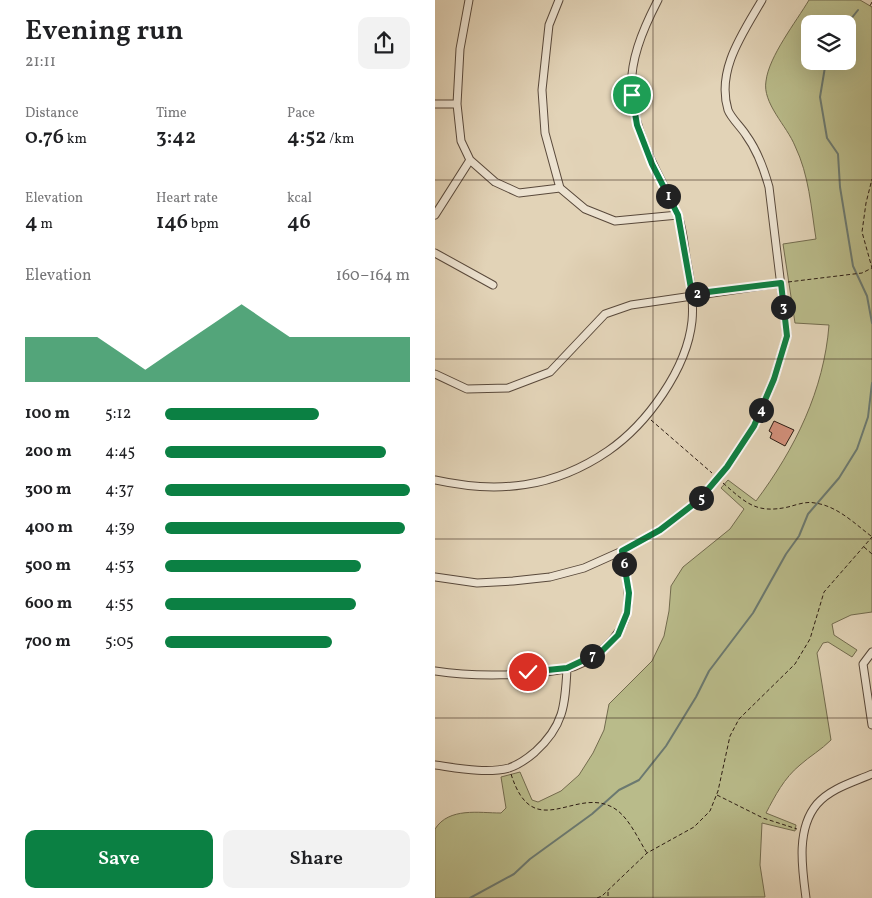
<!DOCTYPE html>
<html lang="en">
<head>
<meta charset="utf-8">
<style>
  :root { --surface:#fff; --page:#f2f2f2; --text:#202124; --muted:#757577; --accent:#0b8043 }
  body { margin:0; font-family:Vollkorn,serif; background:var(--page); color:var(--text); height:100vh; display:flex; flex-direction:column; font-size:19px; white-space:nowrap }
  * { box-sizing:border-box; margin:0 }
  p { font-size:16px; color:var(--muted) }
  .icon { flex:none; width:28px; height:28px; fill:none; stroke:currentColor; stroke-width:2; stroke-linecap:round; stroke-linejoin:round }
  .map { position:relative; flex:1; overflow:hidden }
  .drawer { display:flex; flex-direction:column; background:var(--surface); width:435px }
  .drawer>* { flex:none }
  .tools { position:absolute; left:366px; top:15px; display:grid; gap:10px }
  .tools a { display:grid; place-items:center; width:55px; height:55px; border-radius:10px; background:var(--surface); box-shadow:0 5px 20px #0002; font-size:25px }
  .pin { position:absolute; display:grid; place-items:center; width:42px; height:42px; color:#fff; margin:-21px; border:2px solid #fff; border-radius:50%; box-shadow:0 1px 5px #0007 }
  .km { position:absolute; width:25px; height:25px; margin:-12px; border-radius:50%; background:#222; color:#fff; font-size:14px; line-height:25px; text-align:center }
  .round { display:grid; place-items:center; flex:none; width:52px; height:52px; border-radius:10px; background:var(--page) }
  .overview { display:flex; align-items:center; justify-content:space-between; height:85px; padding:0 25px }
  h1 { font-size:28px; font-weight:600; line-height:38px }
  .stats { display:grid; grid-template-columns:repeat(3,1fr); gap:8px; height:85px; padding:5px 25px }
  .stats div { display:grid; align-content:center }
  .stats b { font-size:21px; font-weight:600 }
  .stats small { font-size:14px; font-weight:400 }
  .stats p { font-size:14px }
  .chart { height:140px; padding:10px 25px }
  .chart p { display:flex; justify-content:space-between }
  .chart svg { width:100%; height:90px; margin-top:5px; fill:var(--accent); opacity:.7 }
  .button { display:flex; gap:10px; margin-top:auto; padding:10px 25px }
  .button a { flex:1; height:58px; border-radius:10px; background:var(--accent); color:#fff; font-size:20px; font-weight:600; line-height:58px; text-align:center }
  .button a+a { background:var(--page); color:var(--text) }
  ul { padding:0 25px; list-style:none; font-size:16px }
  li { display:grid; grid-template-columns:80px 60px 1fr; align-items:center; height:38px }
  li i { height:12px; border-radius:6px; background:var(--accent) }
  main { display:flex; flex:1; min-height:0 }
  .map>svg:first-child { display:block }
</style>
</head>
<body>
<main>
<section class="drawer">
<div class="overview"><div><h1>Evening run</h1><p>21:11</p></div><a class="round"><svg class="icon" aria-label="share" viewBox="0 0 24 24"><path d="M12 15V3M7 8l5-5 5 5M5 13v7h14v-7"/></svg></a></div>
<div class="stats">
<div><p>Distance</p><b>0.76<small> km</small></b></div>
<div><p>Time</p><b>3:42</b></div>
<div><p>Pace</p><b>4:52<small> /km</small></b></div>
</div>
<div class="stats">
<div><p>Elevation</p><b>4<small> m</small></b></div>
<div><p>Heart rate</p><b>146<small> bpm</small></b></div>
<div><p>kcal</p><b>46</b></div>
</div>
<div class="chart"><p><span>Elevation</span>160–164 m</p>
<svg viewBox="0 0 160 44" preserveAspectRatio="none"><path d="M0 44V22L10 22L20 22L30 22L40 30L50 38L60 30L70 22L80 14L90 6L100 14L110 22L120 22L130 22L140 22L150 22L160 22V44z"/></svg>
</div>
<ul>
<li><b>100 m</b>5:12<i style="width:63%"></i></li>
<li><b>200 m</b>4:45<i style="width:90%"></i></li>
<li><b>300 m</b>4:37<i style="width:100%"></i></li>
<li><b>400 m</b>4:39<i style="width:98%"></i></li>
<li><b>500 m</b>4:53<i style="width:80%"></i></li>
<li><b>600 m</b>4:55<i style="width:78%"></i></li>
<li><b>700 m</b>5:05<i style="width:68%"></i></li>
</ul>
<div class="button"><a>Save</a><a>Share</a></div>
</section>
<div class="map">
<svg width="437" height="898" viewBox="0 0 437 898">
  <rect width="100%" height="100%" fill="#e2d3b7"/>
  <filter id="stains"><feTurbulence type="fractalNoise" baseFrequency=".004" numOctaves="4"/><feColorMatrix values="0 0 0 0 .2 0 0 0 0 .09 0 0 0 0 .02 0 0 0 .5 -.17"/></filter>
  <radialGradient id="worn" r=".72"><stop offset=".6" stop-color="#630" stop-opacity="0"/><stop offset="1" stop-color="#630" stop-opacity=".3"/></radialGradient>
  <path fill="#b9bb8a" stroke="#726b4e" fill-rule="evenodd" d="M 374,0 L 425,0 L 437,7 L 437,612 L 416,615 L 397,624 L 399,635 L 422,650 L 417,657 L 393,642 L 388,643 L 382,653 L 396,740 C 386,750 375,756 365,765 C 349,778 340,796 331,813 L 361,825 L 360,831 L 327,823 L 325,865 L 330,897 L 0,898 L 0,829 C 14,807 44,813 66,813 L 71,808 L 66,777 L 85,772 L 97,800 L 103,802 L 126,791 L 144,775 L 158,753 L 169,730 L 174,704 L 217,661 L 229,636 L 234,611 L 236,586 L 248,567 L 295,529 L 309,509 L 286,488 L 293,480 L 321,501 C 360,449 389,390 394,325 L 360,323 L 348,244 L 381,239 C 376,207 374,175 360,146 C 352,126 327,103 331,81 C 334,56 361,22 374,0 ZM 375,24 L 412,24 L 412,61 L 375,61 Z"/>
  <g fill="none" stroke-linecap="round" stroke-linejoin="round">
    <path stroke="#6b7970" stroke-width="2" d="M 412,24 L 423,10
      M 391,61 L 385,97 L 392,138 L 403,154 L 405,187 L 418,266 L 432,296 L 437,323
      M 35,898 L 79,874 L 95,859 L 157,814 L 184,790 L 204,780 L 231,746 L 261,697 L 274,671 L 318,613 L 351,554 L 364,536 L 373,514 L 404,478 L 422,449 L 433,417 L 437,383"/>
  </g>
  <path fill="#d3907b" stroke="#2b1b12" d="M 339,421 L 359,430 L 350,446 L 335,438 L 337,433 L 334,431 Z"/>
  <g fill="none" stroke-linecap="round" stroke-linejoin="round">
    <g stroke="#59493b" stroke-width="9">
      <path id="minor" d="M 34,0 L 25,49 L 22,104 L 26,141 L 35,160 L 60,182 L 84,193 L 125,188
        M 124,0 L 114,25 L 107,90 L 110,133 L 125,188 L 150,209 L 180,221 L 243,215
        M 0,104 L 22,104
        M 0,215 L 35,160
        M 0,253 L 58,285
        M 0,374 L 32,389 L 73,388 L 115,372 L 170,314 L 196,305 L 346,283
        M 0,480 C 63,494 119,488 173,451 C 212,424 252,369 257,321 C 259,300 255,278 251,257 C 249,244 248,229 243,216 C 239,205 232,193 227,182 C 213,155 201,128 197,97 C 193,63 208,29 223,0
        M 0,577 L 42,583 L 78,581 L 115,577 L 149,568 L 187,551 L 225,530 L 264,500 L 292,467 L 319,426 L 339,379 L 352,336 L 334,187 C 329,169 322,150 311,135 C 306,127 296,118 293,110 C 281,70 308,33 327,0
        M 437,652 L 428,664 L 437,725
        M 0,671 C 39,677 92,676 130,669 C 156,664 187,638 192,612 C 196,592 190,571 187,551
        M 0,765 C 22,768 51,774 74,768 C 83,765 93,758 100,752 C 129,726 130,705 132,669
        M 371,898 C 367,868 361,829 382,804 C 396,788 419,782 437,774"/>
    </g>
    <path stroke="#2b1b12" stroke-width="1" stroke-dasharray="4 2.5" stroke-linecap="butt" d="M 437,2 L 435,6 L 437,7
      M 353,282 L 427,273 L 437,268 L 427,232 L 431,203 L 437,179
      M 216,420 L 277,473
      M 288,483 C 311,503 321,514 353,507 C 361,505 371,501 380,503 C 402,506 419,523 436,536
      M 429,547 L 437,554
      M 76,774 C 98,844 139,787 177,807 C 193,815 203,839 212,853
      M 282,795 L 328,818 L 362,829
      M 173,892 L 173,898
      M 162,898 L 167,896 L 212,853 L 259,827 L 275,811 L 283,791 L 295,736 L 304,719 L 360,664 L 375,639 L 389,592 L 437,537"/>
    <use href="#minor" stroke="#ece2d0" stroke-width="7"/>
  </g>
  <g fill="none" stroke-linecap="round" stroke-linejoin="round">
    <g stroke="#fff" stroke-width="10">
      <path id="route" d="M 93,672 L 132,668 L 166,652 L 183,635 L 192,613 L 194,593 L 187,551 L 225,530 L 264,500 L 292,467 L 319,426 L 339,379 L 352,336 L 346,283 L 257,294 L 243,215 L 217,164 L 202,125 L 197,95"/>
    </g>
    <use href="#route" stroke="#0b8043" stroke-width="6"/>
  </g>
  <path fill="none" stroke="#2b1b12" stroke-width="1" stroke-opacity="0.55" d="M 218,0 L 218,898M 0,180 L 437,180M 0,359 L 437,359M 0,539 L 437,539M 0,718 L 437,718"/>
  <rect width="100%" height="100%" filter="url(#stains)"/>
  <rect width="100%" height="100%" fill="url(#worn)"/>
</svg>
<div class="tools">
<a><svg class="icon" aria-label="layers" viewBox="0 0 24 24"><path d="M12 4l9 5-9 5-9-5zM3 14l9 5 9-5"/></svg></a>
</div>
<div class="pin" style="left:197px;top:95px;background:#1e9e55"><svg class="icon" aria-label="arrive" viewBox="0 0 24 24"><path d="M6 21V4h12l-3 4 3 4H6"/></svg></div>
<div class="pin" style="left:93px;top:672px;background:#d93025"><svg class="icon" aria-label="check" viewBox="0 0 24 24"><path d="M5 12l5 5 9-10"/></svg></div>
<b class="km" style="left:233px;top:196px">1</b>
<b class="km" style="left:262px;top:294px">2</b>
<b class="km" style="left:348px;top:307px">3</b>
<b class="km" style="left:326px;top:410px">4</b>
<b class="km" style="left:266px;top:498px">5</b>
<b class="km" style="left:189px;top:564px">6</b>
<b class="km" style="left:157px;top:656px">7</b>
</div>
</main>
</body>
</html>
